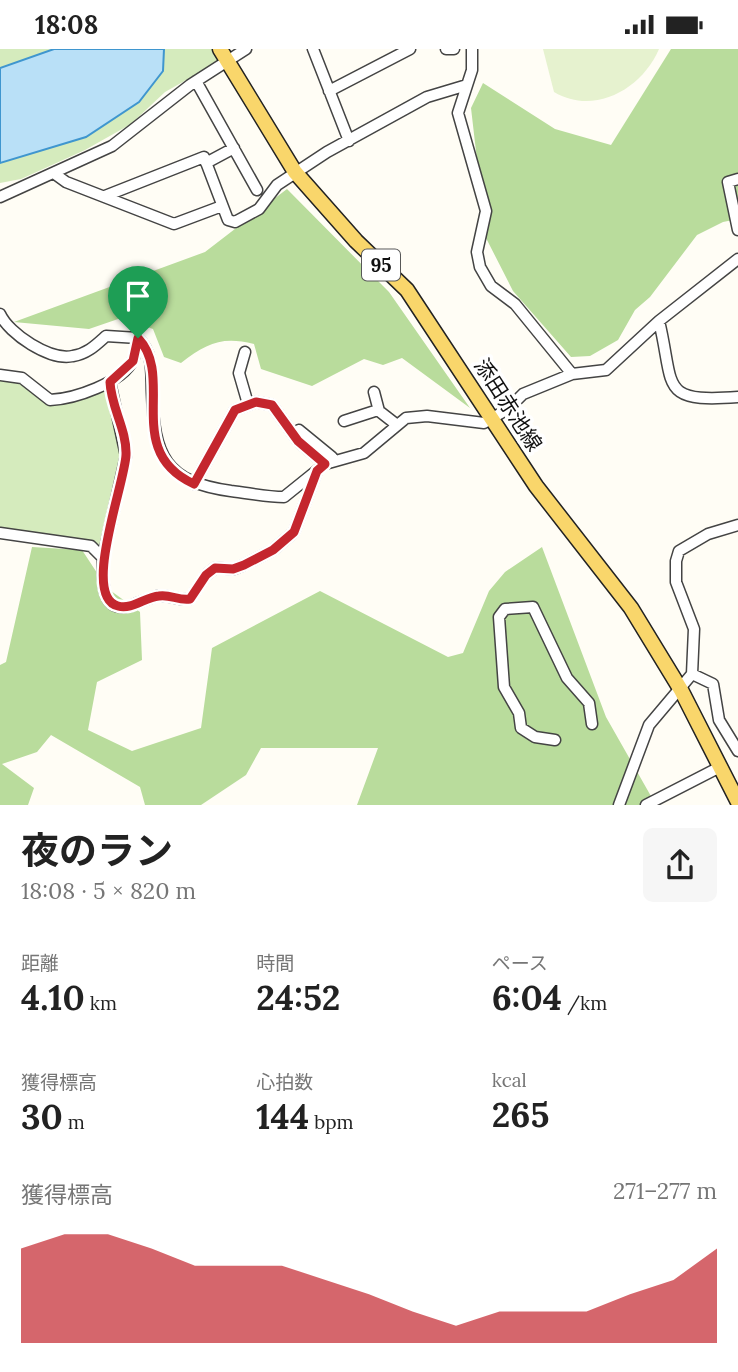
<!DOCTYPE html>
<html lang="ja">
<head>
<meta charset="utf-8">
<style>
  :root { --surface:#fff; --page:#f6f6f6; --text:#222; --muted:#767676; --accent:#c4262e }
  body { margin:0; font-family:Lora,"Noto Sans JP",serif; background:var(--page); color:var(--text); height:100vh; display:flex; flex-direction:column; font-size:26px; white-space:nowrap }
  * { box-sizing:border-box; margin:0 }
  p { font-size:23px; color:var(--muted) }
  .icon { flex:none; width:38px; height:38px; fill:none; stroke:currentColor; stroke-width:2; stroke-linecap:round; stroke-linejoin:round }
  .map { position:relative; height:756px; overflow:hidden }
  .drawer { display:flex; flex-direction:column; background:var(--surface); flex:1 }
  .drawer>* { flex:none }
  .pin { position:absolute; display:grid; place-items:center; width:60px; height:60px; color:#fff; margin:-72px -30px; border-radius:50% 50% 50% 0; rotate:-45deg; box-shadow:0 0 7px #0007 }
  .pin .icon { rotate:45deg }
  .round { display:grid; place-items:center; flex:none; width:74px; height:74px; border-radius:10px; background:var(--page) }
  .head { display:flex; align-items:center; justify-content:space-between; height:119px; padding:0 21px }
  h1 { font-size:38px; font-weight:700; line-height:52px }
  .metrics { display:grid; grid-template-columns:repeat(3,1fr); gap:10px; height:119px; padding:7px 21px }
  .metrics div { display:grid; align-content:center }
  .metrics b { font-size:35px; font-weight:700 }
  .metrics small { font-size:19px; font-weight:400 }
  .metrics p { font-size:19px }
  .chart { height:196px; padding:14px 21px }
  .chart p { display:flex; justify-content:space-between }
  .chart svg { width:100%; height:126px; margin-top:7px; fill:var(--accent); opacity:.7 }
  .status { display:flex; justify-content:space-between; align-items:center; height:49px; padding:0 35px; background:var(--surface); direction:ltr }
  .status svg { height:19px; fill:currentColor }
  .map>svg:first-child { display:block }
</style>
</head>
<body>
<div class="status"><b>18:08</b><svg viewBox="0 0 49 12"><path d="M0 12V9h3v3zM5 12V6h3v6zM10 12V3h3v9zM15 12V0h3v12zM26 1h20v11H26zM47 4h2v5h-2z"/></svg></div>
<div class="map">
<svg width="738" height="756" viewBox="0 0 738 756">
  <rect width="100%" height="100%" fill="#fffdf5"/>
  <path fill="#d5ebbd" d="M 0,0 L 216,0 L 220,12 L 165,43 L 131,75 L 85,101 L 21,130 L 0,134 Z
    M 0,326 L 22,329 L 50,351 L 106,339 L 119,386 L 122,417 L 104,503 L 0,484 Z"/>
  <path fill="#b9dc9c" d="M 671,0 L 738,0 L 738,170 L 723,173 L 697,186 L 650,248 L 635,261 L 618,291 L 590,307 L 571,308 L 513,242 L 486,189 L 471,59 L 483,34 L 555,80 L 611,96 Z
    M 287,140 L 389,243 L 470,359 L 402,309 L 383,316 L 364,310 L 312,337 L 261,320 L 254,295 C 222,287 207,294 181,314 L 164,308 L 153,280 L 121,269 L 89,280 L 14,273 L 205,203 Z
    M 32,498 L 82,501 L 107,539 L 140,563 L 142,611 L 97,633 L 88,681 L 132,702 L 201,679 L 212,599 L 320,542 L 448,608 L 463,604 L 489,542 L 505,523 L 542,498 L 606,668 L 656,756 L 357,756 L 378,699 L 261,699 L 246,726 L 201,756 L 145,756 L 140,738 L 51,686 L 37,703 L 2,715 L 34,739 L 28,756 L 0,756 L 0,616 L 6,613 Z"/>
  <path fill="#e6f2cf" d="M 543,0 L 659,0 C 642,40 594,67 554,43 Z"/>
  <path fill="#b9e0f7" stroke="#3f96cf" stroke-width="2" d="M 54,0 L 164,0 L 163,22 L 139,53 L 86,88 L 0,114 L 0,19 Z"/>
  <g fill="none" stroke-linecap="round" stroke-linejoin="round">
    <g stroke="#444" stroke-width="13">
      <path id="minor" d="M 313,0 L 349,92
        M 446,0 L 454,0
        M 472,0 L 472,21 L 458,64 L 486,162 L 477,203 L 480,218 L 491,237 L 515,255 L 572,325
        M 196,32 L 257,141
        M 329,42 L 410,0
        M 206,114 L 234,99
        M 55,125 L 66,133 L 174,175 L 222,157
        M 738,130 L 728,133 L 738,181
        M 105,147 L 204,108 L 228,171 L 235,173 L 259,160 L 277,136 L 327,103 L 427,48 L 467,36
        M 0,148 L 112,97 L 190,36 L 246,0
        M 0,265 C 9,285 50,312 73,307 C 87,305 96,296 106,287 L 138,289 C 154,305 151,323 152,344 C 154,407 165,433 231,442 C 249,444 266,448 284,448 L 325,415 L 364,404 L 406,369 L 427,367 L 484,374 L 508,360 L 523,345 L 572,325 L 606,321 L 659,272 L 738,210
        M 659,272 C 675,338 658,354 738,348
        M 245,303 L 239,324 L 248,355
        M 0,326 L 22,329 L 50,351 C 74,350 122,334 133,311 C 136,305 137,296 138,289
        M 374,343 L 379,362 L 397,376
        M 344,372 L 378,361
        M 299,381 L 332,408
        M 194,435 L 235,361 L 256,353 L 272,356 L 298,392 L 325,415
        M 0,484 L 91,497 L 103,509 C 103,528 99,565 130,557 C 139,554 148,549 157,547 C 169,545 179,552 190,550 L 206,526 L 215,519 L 234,520 L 244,516 L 273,501 L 294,483 L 317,422
        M 103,509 L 126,407 L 110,333
        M 692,625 L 713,635 L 719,671 L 738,702
        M 555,691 L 535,688 L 521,679 L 519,664 L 504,638 L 499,568 L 505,560 L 533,558 L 567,629 L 589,654 L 592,675
        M 619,756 L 649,676 L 692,625 L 694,580 L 676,533 L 676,512 L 679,502 L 708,485 L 738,476
        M 646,756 L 720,718"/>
    </g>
    <g stroke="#222" stroke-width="17">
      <path id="major" d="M 220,0 L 295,123 L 356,192 L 407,241 L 536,437 L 631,559 L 681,641 L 738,753"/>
    </g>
    <use href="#minor" stroke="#fff" stroke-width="10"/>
    <use href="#major" stroke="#f9d66b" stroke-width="14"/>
  </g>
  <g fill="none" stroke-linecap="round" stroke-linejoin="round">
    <g stroke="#fff" stroke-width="14">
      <path id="route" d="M 138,289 C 176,329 122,402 194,435 L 235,361 L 256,353 L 272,356 L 298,392 L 325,415 L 317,422 L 294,483 L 273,501 L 244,516 L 233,520 L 215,519 L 206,526 L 190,550 C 179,552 170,545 159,547 C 145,548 132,561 118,557 C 81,548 125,434 126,406 C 127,381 111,358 110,333 L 133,312 Z"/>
    </g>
    <use href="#route" stroke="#c4262e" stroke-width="9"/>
  </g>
  <g text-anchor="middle" stroke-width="7" stroke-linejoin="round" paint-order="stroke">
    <rect fill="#fff" stroke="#585858" stroke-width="2" x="362" y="200.5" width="38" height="31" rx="5"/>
    <g font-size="19" font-weight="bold" fill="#111">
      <text x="381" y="223">95</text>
    </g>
    <g font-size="21" fill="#111" stroke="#fff">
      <text transform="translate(508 356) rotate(57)" y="7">添田赤池線</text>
    </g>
  </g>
</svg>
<div class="pin" style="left:138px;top:289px;background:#1e9e55"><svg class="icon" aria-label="arrive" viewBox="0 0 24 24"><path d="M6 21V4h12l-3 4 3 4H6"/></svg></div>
</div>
<section class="drawer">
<div class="head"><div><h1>夜のラン</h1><p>18:08 · 5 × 820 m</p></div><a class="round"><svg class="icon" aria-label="share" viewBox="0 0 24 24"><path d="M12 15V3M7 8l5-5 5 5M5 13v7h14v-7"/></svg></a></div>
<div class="metrics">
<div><p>距離</p><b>4.10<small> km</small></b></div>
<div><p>時間</p><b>24:52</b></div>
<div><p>ペース</p><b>6:04<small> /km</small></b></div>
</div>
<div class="metrics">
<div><p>獲得標高</p><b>30<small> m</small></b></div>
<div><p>心拍数</p><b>144<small> bpm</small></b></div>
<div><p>kcal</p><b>265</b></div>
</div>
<div class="chart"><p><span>獲得標高</span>271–277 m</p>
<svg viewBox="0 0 160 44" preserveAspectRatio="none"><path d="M0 44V11L10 6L20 6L30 11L40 17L50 17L60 17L70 22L80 27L90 33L100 38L110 33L120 33L130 33L140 27L150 22L160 11V44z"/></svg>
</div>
</section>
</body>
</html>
